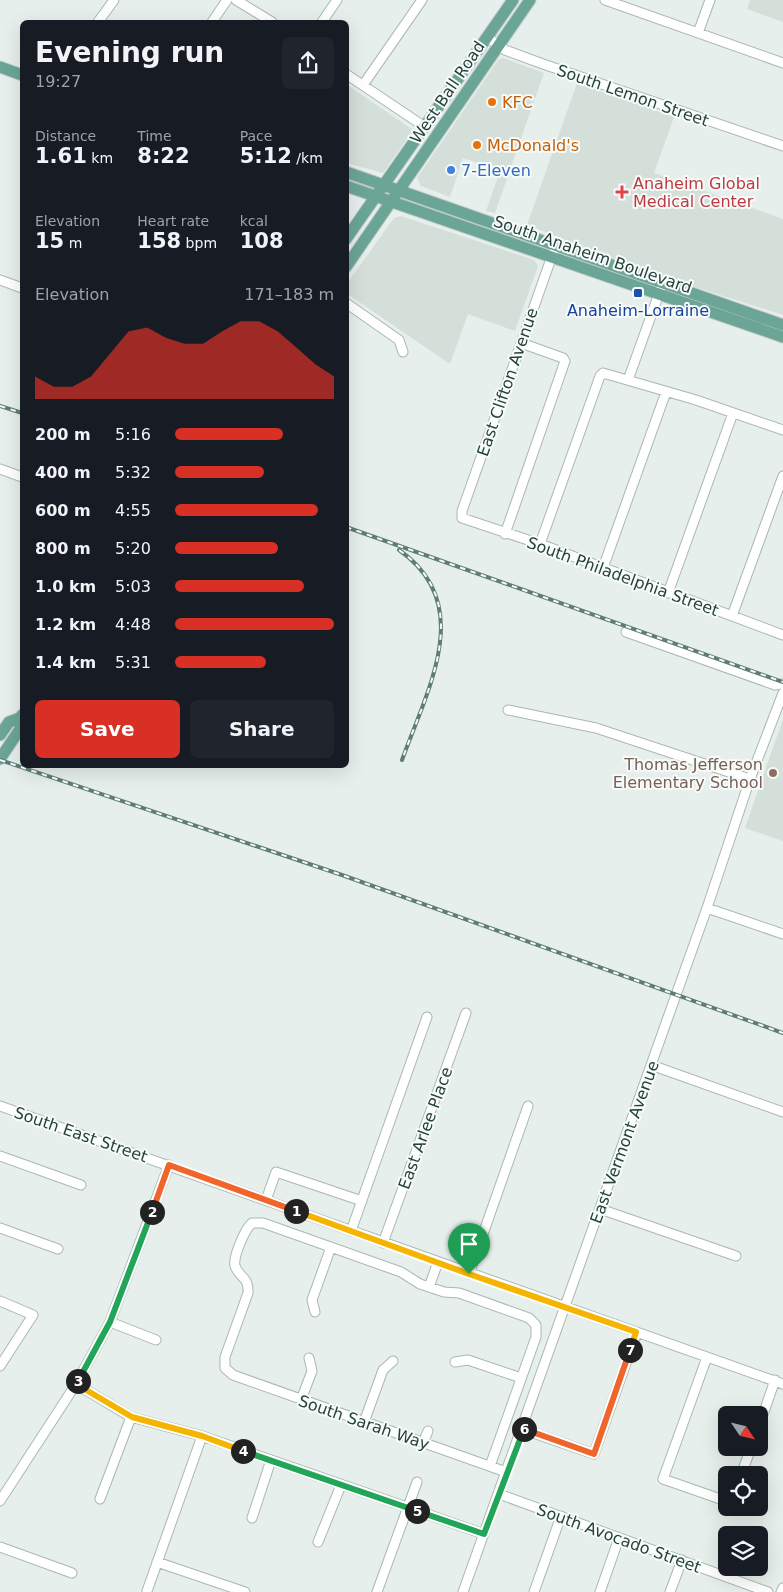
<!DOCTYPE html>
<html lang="en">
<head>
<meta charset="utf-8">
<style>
  :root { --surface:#171b24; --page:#20242c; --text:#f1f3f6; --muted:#9ea1a6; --accent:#d93025 }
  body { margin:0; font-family:"DejaVu Sans",sans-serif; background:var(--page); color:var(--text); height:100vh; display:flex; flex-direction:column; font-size:19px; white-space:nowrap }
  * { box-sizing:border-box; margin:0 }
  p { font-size:16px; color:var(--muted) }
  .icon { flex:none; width:28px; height:28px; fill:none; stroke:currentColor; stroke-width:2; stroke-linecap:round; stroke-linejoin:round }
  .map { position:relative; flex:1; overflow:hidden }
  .details { position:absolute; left:20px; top:20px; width:329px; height:748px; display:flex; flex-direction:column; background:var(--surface); border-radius:8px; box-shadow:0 5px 20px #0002 }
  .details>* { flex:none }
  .needle { width:32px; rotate:125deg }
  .buttons { position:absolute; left:718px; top:1406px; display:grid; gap:10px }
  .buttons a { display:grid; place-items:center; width:50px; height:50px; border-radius:8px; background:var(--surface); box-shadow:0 5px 20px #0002; font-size:25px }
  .pin { position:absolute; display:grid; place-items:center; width:42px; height:42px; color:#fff; margin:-51px -21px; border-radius:50% 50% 50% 0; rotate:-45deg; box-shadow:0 0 5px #0007 }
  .pin .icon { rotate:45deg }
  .km { position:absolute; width:25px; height:25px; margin:-12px; border-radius:50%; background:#222; color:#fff; font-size:14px; line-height:25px; text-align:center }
  .round { display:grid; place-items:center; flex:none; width:52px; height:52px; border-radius:8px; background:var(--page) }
  .head { display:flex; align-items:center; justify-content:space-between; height:85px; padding:0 15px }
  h1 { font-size:28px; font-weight:700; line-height:38px }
  .metrics { display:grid; grid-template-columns:repeat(3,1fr); gap:8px; height:85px; padding:5px 15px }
  .metrics div { display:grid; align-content:center }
  .metrics b { font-size:21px; font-weight:700 }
  .metrics small { font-size:14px; font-weight:400 }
  .metrics p { font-size:14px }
  .chart { height:140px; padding:10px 15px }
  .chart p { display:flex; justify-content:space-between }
  .chart svg { width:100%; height:90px; margin-top:5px; fill:var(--accent); opacity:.7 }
  .action { display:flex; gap:10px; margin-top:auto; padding:10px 15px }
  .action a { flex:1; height:58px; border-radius:8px; background:var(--accent); color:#fff; font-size:20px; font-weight:700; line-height:58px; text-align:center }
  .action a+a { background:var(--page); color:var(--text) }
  ul { padding:0 15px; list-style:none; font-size:16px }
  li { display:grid; grid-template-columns:80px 60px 1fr; align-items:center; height:38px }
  li i { height:12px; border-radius:6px; background:var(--accent) }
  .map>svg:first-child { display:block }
</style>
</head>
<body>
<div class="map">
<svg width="783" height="1592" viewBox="0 0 783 1592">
  <rect width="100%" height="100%" fill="#e6efeb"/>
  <path fill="#d4dfda" d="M 750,0 L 783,0 L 783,22 L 747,9 Z
    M 503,58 L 544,73 L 495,213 L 486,211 L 500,171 L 463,158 L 450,197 L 421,186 L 417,178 L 499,59 Z
    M 577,83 L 674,117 L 654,173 L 783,219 L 783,315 L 648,272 L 527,225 Z
    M 346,84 L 413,130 L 383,173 L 346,163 Z
    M 401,216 L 534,260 L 538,266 L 515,331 L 468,314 L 450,364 L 346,293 L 346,285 L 394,218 Z
    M 783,719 L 783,841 L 745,828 Z"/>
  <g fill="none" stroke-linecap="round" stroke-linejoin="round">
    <g stroke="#a8b8b2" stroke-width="11">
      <path id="minor" d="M 236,0 L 272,22
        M 605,0 L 783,63
        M 98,22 L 114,0
        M 212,22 L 227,0
        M 322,22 L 337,0
        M 698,33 L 710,0
        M 487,37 L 505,50 L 543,64 L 783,146
        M 346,74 L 425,127
        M 363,85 L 422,0
        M 553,253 L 462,511 L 462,518 L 540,544 L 783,635
        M 0,280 L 22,288
        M 346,303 L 399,340 L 403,352
        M 628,380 L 661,288
        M 0,469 L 22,477
        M 505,534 L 565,361 L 563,358 L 521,343
        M 540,544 L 600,376 L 603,373 L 696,400 L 783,430
        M 603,568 L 666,392
        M 668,593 L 733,413
        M 732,616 L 783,476
        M 626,632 L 775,685 L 783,684
        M 508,710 L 596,728 L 750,779
        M 707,908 L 783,934
        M 651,1065 L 783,1112
        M 0,1106 L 783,1384
        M 0,1156 L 81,1185
        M 266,1200 L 276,1172 L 362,1201
        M 600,1209 L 736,1256
        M 0,1228 L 58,1249
        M 351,1231 L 427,1017
        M 383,1243 L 466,1013
        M 469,1274 L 528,1106
        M 429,1287 L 438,1262
        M 0,1301 L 33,1315 L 0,1366
        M 315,1312 L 312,1300 L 331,1247
        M 110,1322 L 156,1340
        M 707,1357 L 663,1479 L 726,1501
        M 455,1362 L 468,1360 L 521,1378
        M 225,1368 L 225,1357 L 248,1293 C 249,1276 239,1278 235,1266 C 233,1256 245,1229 252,1223 L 263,1223 L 401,1272 L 420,1284 L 444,1292 L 459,1293 L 529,1318 L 536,1325 L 536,1337 L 490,1466
        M 225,1368 L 233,1375 L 506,1472
        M 76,1384 L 131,1417 L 202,1436 L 484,1534
        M 301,1400 L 312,1371 L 309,1358
        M 364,1422 L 383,1370 L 393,1361
        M 759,1426 L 775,1380
        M 522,1429 L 594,1454 L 637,1332
        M 423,1443 L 428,1431
        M 741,1475 L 751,1448
        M 499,1494 L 768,1592
        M 100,1499 L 131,1417
        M 0,1501 L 76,1384 L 110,1322 L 169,1165
        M 252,1518 L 271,1460
        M 318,1542 L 341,1485
        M 0,1547 L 72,1573
        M 157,1562 L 245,1592
        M 147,1591 L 202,1436
        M 377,1592 L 417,1482
        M 463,1592 L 707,908 L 750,779 L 783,693
        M 534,1592 L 561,1516
        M 600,1592 L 619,1538
        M 670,1592 L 682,1560
        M 781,1592 L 783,1588"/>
    </g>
    <g stroke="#c2cac8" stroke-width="13">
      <path id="major" d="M 0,67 L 22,75
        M 346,172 L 783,325
        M 346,186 L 783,337
        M 346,239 L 513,0
        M 346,267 L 530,0
        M 0,735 L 9,722 L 20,718
        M 0,759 L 20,729 L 20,718 L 22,715"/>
    </g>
    <use href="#minor" stroke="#fff" stroke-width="9"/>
    <use href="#major" stroke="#6aa596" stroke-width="11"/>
    <g stroke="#5f7d75" stroke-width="4">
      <path id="rail" d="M 0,406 L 22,413
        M 346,527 L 783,682
        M 399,550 C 477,604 427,690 402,760
        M 0,760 L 342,875 L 783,1033"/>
    </g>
    <use href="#rail" stroke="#f7fbf9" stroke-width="2" stroke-dasharray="5.5" stroke-linecap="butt"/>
  </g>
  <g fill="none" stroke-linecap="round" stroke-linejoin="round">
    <g stroke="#fff" stroke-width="10">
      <path id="split-1" d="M 296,1211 L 469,1274"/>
    </g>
    <g stroke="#fff" stroke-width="10">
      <path id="split-2" d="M 152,1212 L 169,1165 L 296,1211"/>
    </g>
    <g stroke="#fff" stroke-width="10">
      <path id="split-3" d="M 78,1381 L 110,1322 L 152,1212"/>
    </g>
    <g stroke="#fff" stroke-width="10">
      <path id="split-4" d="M 78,1381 L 76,1384 L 132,1417 L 202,1436 L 243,1451"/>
    </g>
    <g stroke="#fff" stroke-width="10">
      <path id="split-5" d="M 243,1451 L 417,1511"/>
    </g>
    <g stroke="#fff" stroke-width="10">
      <path id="split-6" d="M 417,1511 L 484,1534 L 524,1429"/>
    </g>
    <g stroke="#fff" stroke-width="10">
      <path id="split-7" d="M 524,1429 L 594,1454 L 630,1350"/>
    </g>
    <g stroke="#fff" stroke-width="10">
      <path id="split-8" d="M 469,1274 L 636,1332 L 630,1350"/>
    </g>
    <use href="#split-1" stroke="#f5b400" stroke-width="6"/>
    <use href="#split-2" stroke="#f0652b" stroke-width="6"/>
    <use href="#split-3" stroke="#22a559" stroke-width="6"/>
    <use href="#split-4" stroke="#f5b400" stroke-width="6"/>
    <use href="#split-5" stroke="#22a559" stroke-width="6"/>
    <use href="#split-6" stroke="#22a559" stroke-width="6"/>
    <use href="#split-7" stroke="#f0652b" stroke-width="6"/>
    <use href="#split-8" stroke="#f5b400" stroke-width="6"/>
  </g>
  <g fill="#e8710a" stroke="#f7fbf9" stroke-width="2">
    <circle cx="492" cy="102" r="5"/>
    <circle cx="477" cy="145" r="5"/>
  </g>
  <circle fill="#3f7fe0" stroke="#f7fbf9" stroke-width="2" cx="451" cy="170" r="5"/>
  <path fill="#e0444e" stroke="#f7fbf9" stroke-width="2" d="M619.5 184.5h5v5h5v5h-5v5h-5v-5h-5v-5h5z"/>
  <rect fill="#1a4fb4" stroke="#f7fbf9" stroke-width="2" x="633" y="288" width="10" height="10" rx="2.5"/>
  <circle fill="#8d6e63" stroke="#f7fbf9" stroke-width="2" cx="773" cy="773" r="5"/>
  <g text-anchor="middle" stroke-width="4" stroke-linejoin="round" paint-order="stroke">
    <g font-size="16" fill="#24423a" stroke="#f7fbf9">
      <text transform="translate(447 92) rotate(-56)" y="6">West Ball Road</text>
      <text transform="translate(633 95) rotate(19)" y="6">South Lemon Street</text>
      <text transform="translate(593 254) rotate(19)" y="6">South Anaheim Boulevard</text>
      <text transform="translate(507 382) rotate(-71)" y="6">East Clifton Avenue</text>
      <text transform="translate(623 576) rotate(20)" y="6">South Philadelphia Street</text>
      <text transform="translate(425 1128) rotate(-70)" y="6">East Arlee Place</text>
      <text transform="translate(81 1134) rotate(19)" y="6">South East Street</text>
      <text transform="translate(624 1142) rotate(-70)" y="6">East Vermont Avenue</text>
      <text transform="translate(364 1422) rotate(19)" y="6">South Sarah Way</text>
      <text transform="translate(619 1538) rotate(20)" y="6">South Avocado Street</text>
    </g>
    <g font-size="16" fill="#c56008" stroke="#f7fbf9" text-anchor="start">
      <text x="502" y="108">KFC</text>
      <text x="487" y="151">McDonald's</text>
    </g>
    <g font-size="16" fill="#366cbe" stroke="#f7fbf9" text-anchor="start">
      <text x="461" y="176">7-Eleven</text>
    </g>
    <g font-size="16" fill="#be3a42" stroke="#f7fbf9" text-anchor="start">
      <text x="633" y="189">Anaheim Global<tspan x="633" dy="18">Medical Center</tspan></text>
    </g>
    <g font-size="16" fill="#164399" stroke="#f7fbf9">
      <text x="638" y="316">Anaheim-Lorraine</text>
    </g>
    <g font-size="16" fill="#785e54" stroke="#f7fbf9" text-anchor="end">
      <text x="763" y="770">Thomas Jefferson<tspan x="763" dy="18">Elementary School</tspan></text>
    </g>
  </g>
</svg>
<div class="buttons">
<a><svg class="needle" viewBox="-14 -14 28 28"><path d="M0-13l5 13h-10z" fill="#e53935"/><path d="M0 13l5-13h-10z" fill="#9ea1a6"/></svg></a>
<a><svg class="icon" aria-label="locate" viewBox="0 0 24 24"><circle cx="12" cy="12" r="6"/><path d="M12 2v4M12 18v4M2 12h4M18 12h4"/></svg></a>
<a><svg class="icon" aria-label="layers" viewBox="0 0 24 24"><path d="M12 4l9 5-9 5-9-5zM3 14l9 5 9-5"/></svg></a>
</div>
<div class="pin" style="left:469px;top:1274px;background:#1e9e55"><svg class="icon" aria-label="arrive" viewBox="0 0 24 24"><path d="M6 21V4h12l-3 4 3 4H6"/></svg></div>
<b class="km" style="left:296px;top:1211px">1</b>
<b class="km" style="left:152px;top:1212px">2</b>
<b class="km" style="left:78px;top:1381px">3</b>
<b class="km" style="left:243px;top:1451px">4</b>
<b class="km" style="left:417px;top:1511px">5</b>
<b class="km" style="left:524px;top:1429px">6</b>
<b class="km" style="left:630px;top:1350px">7</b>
<section class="details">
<div class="head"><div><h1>Evening run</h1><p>19:27</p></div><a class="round"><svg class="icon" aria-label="share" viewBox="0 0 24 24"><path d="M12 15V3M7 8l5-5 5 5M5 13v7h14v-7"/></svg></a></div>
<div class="metrics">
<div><p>Distance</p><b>1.61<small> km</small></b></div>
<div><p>Time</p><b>8:22</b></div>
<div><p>Pace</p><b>5:12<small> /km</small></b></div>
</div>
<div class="metrics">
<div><p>Elevation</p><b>15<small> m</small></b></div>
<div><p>Heart rate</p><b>158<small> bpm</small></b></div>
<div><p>kcal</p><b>108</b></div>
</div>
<div class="chart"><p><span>Elevation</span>171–183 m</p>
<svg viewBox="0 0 160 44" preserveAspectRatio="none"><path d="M0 44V33L10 38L20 38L30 33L40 22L50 11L60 9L70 14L80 17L90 17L100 11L110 6L120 6L130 11L140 19L150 27L160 33V44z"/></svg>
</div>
<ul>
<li><b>200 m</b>5:16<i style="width:68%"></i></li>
<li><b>400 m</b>5:32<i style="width:56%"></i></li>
<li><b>600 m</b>4:55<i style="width:90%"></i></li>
<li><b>800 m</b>5:20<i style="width:65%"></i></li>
<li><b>1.0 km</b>5:03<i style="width:81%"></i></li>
<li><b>1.2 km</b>4:48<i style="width:100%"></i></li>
<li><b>1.4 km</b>5:31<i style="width:57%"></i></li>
</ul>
<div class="action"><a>Save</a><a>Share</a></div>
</section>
</div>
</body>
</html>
